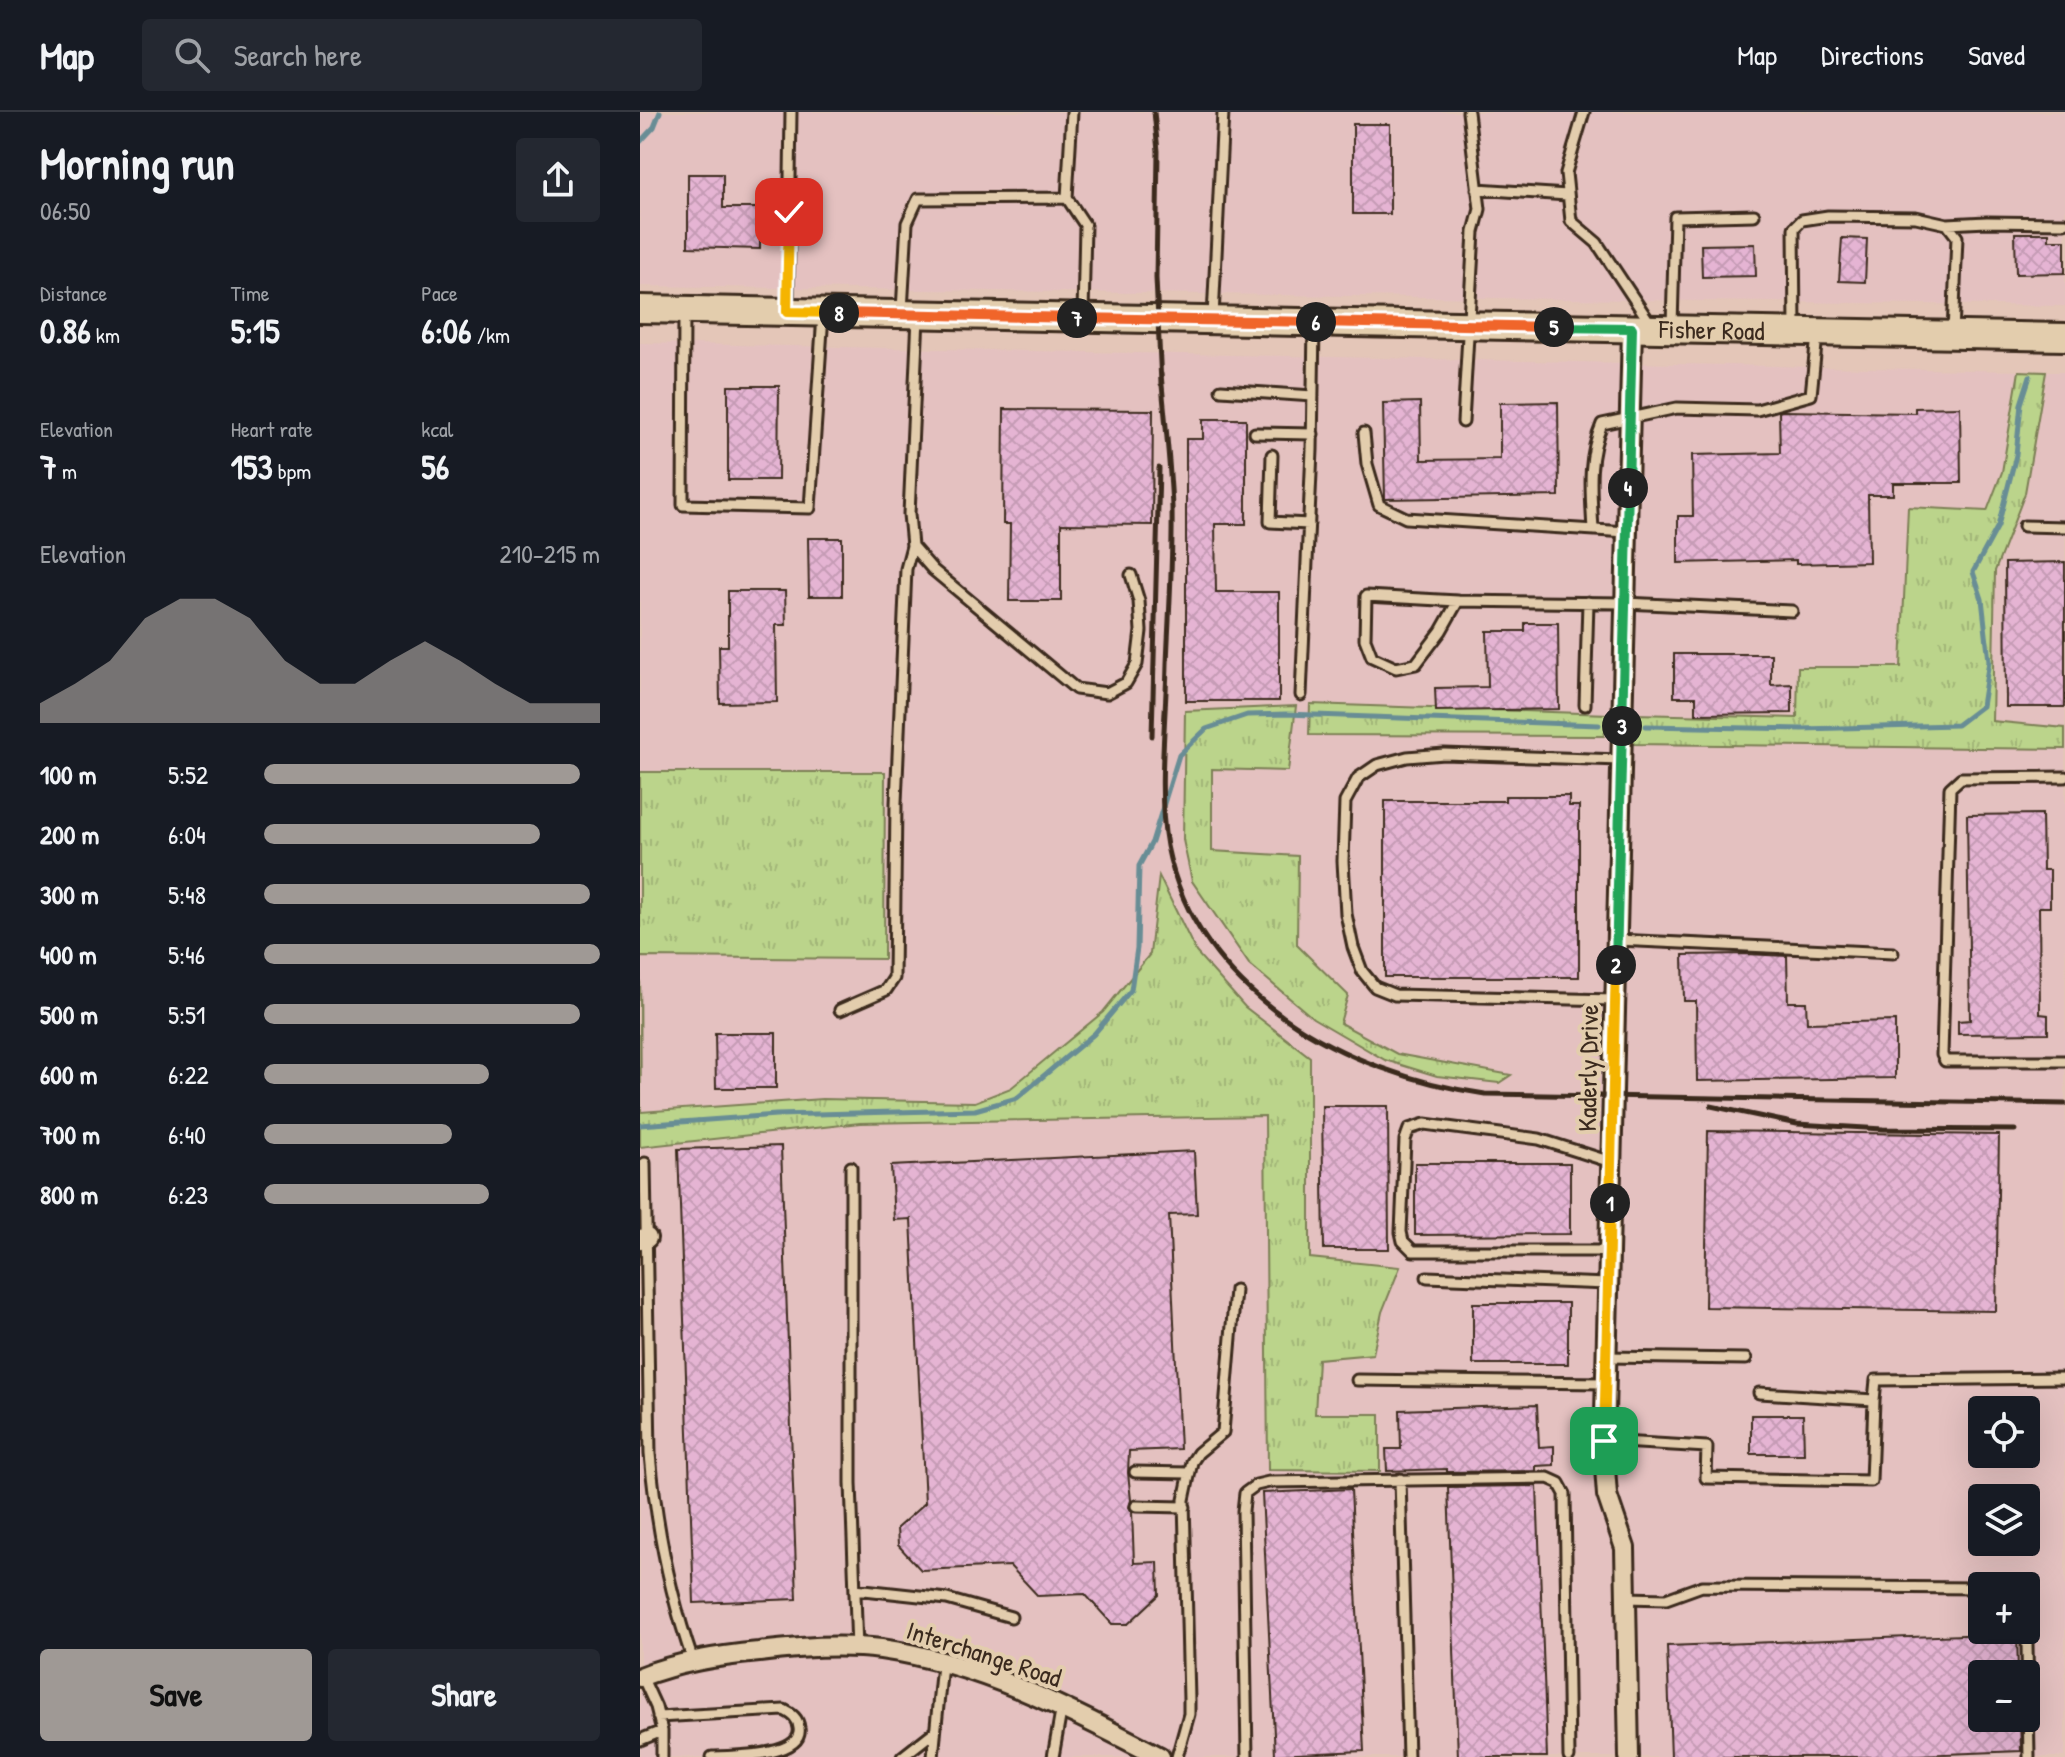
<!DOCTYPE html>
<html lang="en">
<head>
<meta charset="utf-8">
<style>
  :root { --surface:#171b24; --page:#242831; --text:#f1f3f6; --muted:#9ea1a6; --line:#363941; --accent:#9f9995 }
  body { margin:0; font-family:"Patrick Hand",sans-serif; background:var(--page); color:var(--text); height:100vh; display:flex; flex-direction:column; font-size:30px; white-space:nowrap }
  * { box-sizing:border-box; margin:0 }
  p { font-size:26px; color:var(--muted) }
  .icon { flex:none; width:44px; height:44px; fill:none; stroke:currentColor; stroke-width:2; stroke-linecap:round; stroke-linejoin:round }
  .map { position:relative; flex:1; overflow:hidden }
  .panel { display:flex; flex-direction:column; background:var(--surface); width:640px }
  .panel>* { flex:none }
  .buttons { position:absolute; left:1328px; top:1284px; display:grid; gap:16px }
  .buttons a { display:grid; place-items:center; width:72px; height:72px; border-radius:8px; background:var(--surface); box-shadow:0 8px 32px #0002; font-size:40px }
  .pin { position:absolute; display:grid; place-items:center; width:68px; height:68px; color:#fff; margin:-34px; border-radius:16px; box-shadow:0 4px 12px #0006 }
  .km { position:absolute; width:40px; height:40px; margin:-20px; border-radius:50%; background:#222; color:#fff; font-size:22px; line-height:40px; text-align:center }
  .round { display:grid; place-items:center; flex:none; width:84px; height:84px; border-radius:8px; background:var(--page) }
  .overview { display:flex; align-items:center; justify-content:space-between; height:136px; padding:0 40px }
  h1 { font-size:44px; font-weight:700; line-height:60px }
  .stats { display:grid; grid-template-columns:repeat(3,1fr); gap:12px; height:136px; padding:8px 40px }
  .stats div { display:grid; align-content:center }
  .stats b { font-size:34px; font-weight:700 }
  .stats small { font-size:22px; font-weight:400 }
  .stats p { font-size:22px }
  .chart { height:224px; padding:16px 40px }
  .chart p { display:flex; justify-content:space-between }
  .chart svg { width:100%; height:144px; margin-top:8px; fill:var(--accent); opacity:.7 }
  .button { display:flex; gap:16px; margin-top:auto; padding:16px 40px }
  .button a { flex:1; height:92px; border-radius:8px; background:var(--accent); color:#111; font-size:32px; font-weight:700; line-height:92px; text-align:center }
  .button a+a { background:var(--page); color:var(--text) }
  ul { padding:0 40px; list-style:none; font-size:26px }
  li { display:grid; grid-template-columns:128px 96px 1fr; align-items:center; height:60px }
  li i { height:20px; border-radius:10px; background:var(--accent) }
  header { display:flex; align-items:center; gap:48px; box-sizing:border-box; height:112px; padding:0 40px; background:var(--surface); border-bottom:2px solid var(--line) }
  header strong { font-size:38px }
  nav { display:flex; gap:44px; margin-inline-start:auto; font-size:28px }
  .search { width:560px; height:72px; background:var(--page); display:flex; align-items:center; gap:20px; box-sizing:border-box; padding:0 28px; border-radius:8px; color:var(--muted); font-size:30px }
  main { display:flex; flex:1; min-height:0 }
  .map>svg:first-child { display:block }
</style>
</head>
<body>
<header>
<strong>Map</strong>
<div class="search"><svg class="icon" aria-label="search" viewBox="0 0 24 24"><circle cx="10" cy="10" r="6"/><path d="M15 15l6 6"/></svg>Search here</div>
<nav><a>Map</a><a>Directions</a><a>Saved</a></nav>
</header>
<main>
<section class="panel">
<div class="overview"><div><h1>Morning run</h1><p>06:50</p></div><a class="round"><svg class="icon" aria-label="share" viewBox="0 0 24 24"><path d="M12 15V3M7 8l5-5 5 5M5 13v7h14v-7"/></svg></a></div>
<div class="stats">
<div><p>Distance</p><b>0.86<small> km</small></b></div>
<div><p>Time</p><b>5:15</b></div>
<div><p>Pace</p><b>6:06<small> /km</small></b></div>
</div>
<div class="stats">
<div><p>Elevation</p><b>7<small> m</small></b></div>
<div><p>Heart rate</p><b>153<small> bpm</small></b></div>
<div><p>kcal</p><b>56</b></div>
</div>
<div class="chart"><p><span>Elevation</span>210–215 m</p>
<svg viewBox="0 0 160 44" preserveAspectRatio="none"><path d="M0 44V38L10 32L20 25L30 12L40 6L50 6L60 12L70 25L80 32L90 32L100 25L110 19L120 25L130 32L140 38L150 38L160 38V44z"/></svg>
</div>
<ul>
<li><b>100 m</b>5:52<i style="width:94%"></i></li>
<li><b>200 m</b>6:04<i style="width:82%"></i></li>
<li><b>300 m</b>5:48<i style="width:97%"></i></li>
<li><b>400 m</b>5:46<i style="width:100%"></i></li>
<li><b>500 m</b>5:51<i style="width:94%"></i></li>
<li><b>600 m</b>6:22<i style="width:67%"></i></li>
<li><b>700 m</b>6:40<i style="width:56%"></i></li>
<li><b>800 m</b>6:23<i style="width:67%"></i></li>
</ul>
<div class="button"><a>Save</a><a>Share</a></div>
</section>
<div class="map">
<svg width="1425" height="1645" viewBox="0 0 1425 1645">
  <defs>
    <pattern id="grass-tufts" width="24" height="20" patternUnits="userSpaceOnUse" patternTransform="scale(2)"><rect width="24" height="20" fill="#bbd48b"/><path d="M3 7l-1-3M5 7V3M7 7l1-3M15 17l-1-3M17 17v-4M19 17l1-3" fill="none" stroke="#a2b678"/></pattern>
    <pattern id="building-cross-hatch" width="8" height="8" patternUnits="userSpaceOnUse" patternTransform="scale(2)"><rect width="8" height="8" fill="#e5b4d3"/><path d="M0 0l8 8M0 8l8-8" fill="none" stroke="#c59bb5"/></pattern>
  </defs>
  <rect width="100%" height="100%" fill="#e4c6b8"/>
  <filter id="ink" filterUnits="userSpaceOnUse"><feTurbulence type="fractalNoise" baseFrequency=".0125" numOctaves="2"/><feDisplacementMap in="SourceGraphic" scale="16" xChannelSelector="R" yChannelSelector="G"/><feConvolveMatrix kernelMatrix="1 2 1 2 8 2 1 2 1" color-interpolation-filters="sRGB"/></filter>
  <g filter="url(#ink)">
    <path fill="#e4c1c0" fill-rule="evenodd" d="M 0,0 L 1425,0 L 1425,194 L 0,174 Z
      M 0,231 L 1379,259 L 1362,360 L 1347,399 L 1268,395 L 1261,555 L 1158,555 L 1157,606 L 995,602 L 993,632 L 1425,637 L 1425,1645 L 0,1645 L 0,1035 L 220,1011 L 626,1004 L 629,1358 L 740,1358 L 675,1302 L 678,1247 L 733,1242 L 742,1200 L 760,1155 L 670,1146 L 670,946 L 605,895 L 556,840 L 520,765 L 510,842 L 463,900 L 371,976 L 335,990 L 182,987 L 0,1000 L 0,844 L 244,847 L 245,660 L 0,660 ZM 1342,1298 L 1386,1298 L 1386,1342 L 1342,1342 ZM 1342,1386 L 1386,1386 L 1386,1430 L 1342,1430 ZM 1342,1474 L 1386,1474 L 1386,1518 L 1342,1518 ZM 1342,1562 L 1386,1562 L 1386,1606 L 1342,1606 Z
      M 1406,260 L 1425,260 L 1425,616 L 1352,610 L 1355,459 L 1385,381 Z"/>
    <path fill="url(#grass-tufts)" stroke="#7b7f54" stroke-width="2" d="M 1379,259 L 1406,260 L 1385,381 L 1355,459 L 1352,609 L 1425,616 L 1425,637 L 993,632 L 995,602 L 1157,606 L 1158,555 L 1261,555 L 1268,395 L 1347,399 L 1362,360 Z
      M 670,592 L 969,602 L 964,624 L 669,623 Z
      M 656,594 L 648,659 L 572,657 L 572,739 L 658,744 L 657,833 L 708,883 L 700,911 L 757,942 L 871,963 L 859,971 L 797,964 L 745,948 L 673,906 L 609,852 L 552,769 L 543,728 L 545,599 Z
      M 0,660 L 245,660 L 244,847 L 0,845 L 1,1000 L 182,987 L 335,990 L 371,976 L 463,900 L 510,842 L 519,764 L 556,840 L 605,895 L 670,945 L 670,1146 L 760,1155 L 742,1200 L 733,1242 L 678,1247 L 675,1302 L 740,1302 L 740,1359 L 628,1358 L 625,1004 L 220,1011 L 0,1035 Z"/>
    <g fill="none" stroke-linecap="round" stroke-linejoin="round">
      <path stroke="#678d95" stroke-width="5" d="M 0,30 L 14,15 L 20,0
        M 1006,614 L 1162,617 L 1317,613 L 1342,594 L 1349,549 L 1342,487 L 1333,460 L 1358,414 L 1376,343 L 1381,292 L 1390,264
        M 0,1013 L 136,1003 L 335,998 L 377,986 L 454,922 L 491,878 L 497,836 L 499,754 L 512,730 L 539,643 L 566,617 L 607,603 L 646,602 L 959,613"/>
    </g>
    <path fill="url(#building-cross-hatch)" stroke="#3b2a1e" stroke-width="2" d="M 713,12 L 750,12 L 750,102 L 713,102 Z
      M 48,62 L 83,62 L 83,96 L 120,96 L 120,137 L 48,135 Z
      M 1375,121 L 1409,121 L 1409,128 L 1425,128 L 1425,161 L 1376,162 Z
      M 1202,126 L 1227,127 L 1225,170 L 1199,169 Z
      M 1115,132 L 1116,164 L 1062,165 L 1061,133 Z
      M 88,274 L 139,274 L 138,368 L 88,368 Z
      M 780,290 L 781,348 L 860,347 L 860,291 L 918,290 L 919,384 L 745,387 L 743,291 Z
      M 1320,295 L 1321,371 L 1253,371 L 1253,383 L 1228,383 L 1229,450 L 1156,452 L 1156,448 L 1038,451 L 1038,404 L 1053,404 L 1052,343 L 1140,341 L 1139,300 L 1142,299 L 1275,301 L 1275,296 Z
      M 364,297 L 513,298 L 512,413 L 421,412 L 421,489 L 369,489 L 370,412 L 363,412 Z
      M 563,307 L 606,307 L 606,412 L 575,412 L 576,480 L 639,480 L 639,589 L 546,589 L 546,327 L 563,327 Z
      M 168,426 L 202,426 L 202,484 L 169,484 Z
      M 1425,450 L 1425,595 L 1366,595 L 1365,451 Z
      M 88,479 L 145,479 L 146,513 L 136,513 L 137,590 L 80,591 L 79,534 L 88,534 Z
      M 885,511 L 918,511 L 919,597 L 796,599 L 795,576 L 848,575 L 847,519 L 885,519 Z
      M 1034,542 L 1131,542 L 1131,573 L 1152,572 L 1152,601 L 1056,602 L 1056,585 L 1034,585 Z
      M 865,684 L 929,684 L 929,694 L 939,694 L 939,865 L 745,865 L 745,689 L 865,689 Z
      M 1402,702 L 1403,758 L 1410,758 L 1410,795 L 1399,795 L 1400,902 L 1408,903 L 1408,921 L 1318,922 L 1318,909 L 1330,908 L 1327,703 Z
      M 1106,842 L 1147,844 L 1148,890 L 1166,890 L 1167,911 L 1255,909 L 1255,966 L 1057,969 L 1056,889 L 1044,889 L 1043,843 Z
      M 75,921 L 136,921 L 136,976 L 76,976 Z
      M 682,994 L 748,994 L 749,1137 L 684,1137 Z
      M 1068,1019 L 1359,1023 L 1356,1199 L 1065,1195 Z
      M 141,1034 L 157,1487 L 54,1491 L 38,1037 Z
      M 554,1039 L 557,1102 L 529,1103 L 540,1337 L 489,1339 L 488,1361 L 491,1388 L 489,1395 L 492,1400 L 494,1451 L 518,1450 L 519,1483 L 488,1512 L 472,1512 L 445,1482 L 398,1484 L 370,1454 L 281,1458 L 258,1433 L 257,1416 L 285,1391 L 271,1107 L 254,1108 L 251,1054 Z
      M 775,1051 L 930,1051 L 930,1122 L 775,1123 Z
      M 833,1191 L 928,1191 L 928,1252 L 833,1252 Z
      M 897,1293 L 899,1335 L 914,1334 L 914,1353 L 896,1354 L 896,1359 L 807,1360 L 807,1357 L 747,1359 L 746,1337 L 761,1337 L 760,1298 Z
      M 1111,1303 L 1163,1303 L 1164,1342 L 1111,1342 Z
      M 897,1374 L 907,1645 L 818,1645 L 808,1375 Z
      M 711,1377 L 724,1639 L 635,1643 L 622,1381 Z
      M 1377,1521 L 1378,1562 L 1342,1562 L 1342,1606 L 1380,1606 L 1381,1639 L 1229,1645 L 1031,1645 L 1027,1534 Z"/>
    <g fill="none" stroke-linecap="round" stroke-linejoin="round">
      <g stroke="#3b2a1e" stroke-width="15">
        <path id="lane" d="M 944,0 L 926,61 L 931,109 L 957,131 L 1012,214
          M 837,77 L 927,83
          M 427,86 L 432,0
          M 1307,112 L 1347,110 L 1425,111
          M 148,196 L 151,0
          M 262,199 L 267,111 L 278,87 L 427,86 L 445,113 L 443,203
          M 44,201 L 43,393 L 170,396 L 183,202
          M 278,205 L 269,402 L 272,434 L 293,458 L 436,577 L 467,581 L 486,571 L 497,552 L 501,519 L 499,489 L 491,463
          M 573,205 L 583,0
          M 1032,214 L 1035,105 L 1114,103
          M 1155,216 L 1154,116 L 1162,108 L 1188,104 L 1276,105 L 1307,112 L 1317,125 L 1313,221
          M 581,278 L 673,284
          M 823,310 L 834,120 L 840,97 L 828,0
          M 615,321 L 673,322
          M 724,321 L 727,352 L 739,393 L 766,406 L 987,420
          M 632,343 L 630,410 L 669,412
          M 1384,414 L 1425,415
          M 953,418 C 951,380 947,347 962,312 L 1037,296 L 1117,298 L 1171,283 L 1177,223
          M 818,489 L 726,484 L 725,527 L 732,545 L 756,556 L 776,552 L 801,519 L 818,489 L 985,491 L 1152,499
          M 661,583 L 672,338 L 674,213
          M 945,593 L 948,490
          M 1425,665 L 1321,666 L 1310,676 L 1302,943 L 1305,949 L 1425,949
          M 977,828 L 1253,841
          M 975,888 L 755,883 L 735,875 L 722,859 L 713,835 L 706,802 L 703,749 L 705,690 L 718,666 L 737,653 L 767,645 L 804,642 L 981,648
          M 200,898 L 246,878 L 254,866 L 256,691 L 266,457 L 272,434
          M 5,1051 L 10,1342 C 16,1412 30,1483 53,1549
          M 211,1055 L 211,1371 L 217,1537
          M 969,1139 L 773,1139 L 763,1129 L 761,1120 L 765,1028 L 769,1017 L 785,1012 L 899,1027 L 971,1050
          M 787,1165 L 968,1172
          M 966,1245 L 1106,1247
          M 717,1268 L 965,1271
          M 1119,1281 L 1234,1288 L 1236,1268 L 1425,1266
          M 964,1329 L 1067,1335 L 1066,1366 L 1231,1369 L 1234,1288
          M 495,1360 L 549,1361
          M 760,1367 L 768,1645
          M 496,1394 L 545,1395
          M 1386,1476 L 1389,1645
          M 215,1477 L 307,1487 L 371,1505
          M 986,1486 L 1026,1487 L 1062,1474 L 1342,1476
          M 18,1605 L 144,1598 C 152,1602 158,1606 159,1616 C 164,1645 93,1644 72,1645
          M 22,1619 L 22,1645
          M 0,1628 L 22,1619 L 16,1595 L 1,1562
          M 262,1645 L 294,1620
          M 293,1645 L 302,1552
          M 413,1645 L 422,1594
          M 537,1645 L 549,1602 L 549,1588 L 544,1388 L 552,1350 L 558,1341 L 583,1320 L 595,1178
          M 607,1645 L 603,1399 L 605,1381 L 616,1373 L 629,1370 L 908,1366 L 919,1371 L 925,1382 L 929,1645"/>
      </g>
      <g stroke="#3b2a1e" stroke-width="24">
        <path id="street" d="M 0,1127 L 7,1126
          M 0,1565 C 38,1550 78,1544 119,1540 C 159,1535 202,1532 241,1537 C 341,1551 432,1599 520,1645
          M 989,1645 L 985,1436 L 967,1383 L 964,1342 L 992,216"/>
      </g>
      <g stroke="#3b2a1e" stroke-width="32">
        <g id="secondary">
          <path id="s1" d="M 0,197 L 1425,225"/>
        </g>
      </g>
      <use href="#lane" stroke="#e3cdad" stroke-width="9"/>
      <use href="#street" stroke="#e3cdad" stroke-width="18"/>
      <use href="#secondary" stroke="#e3cdad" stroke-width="26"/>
      <path stroke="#3b2a1e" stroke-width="5" d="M 514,0 L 518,39 L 516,166 L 521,272
        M 521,262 C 525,306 530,350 532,395 C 533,447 529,500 527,552 C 526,608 517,680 527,734 C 557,883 707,962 845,982 L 1425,992
        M 512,624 L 519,356
        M 1071,994 L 1157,1012 L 1243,1017 L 1375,1018"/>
    </g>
  </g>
  <g fill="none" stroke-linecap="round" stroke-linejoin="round" filter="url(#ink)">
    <g stroke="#fff" stroke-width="16">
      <path id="split-1" d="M 964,1329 L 970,1091"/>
    </g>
    <g stroke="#fff" stroke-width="16">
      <path id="split-2" d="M 970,1091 L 976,853"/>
    </g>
    <g stroke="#fff" stroke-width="16">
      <path id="split-3" d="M 976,853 L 982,614"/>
    </g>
    <g stroke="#fff" stroke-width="16">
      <path id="split-4" d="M 982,614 L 988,376"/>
    </g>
    <g stroke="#fff" stroke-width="16">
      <path id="split-5" d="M 914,215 L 992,216 L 988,376"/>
    </g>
    <g stroke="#fff" stroke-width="16">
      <path id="split-6" d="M 676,210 L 914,215"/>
    </g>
    <g stroke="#fff" stroke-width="16">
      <path id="split-7" d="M 437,206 L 676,210"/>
    </g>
    <g stroke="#fff" stroke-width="16">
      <path id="split-8" d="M 199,201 L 437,206"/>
    </g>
    <g stroke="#fff" stroke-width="16">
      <path id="split-9" d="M 149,100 L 147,200 L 199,201"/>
    </g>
    <use href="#split-1" stroke="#f5b400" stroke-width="10"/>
    <use href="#split-2" stroke="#f5b400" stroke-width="10"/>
    <use href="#split-3" stroke="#22a559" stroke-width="10"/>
    <use href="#split-4" stroke="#22a559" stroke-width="10"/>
    <use href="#split-5" stroke="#22a559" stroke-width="10"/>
    <use href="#split-6" stroke="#f0652b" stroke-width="10"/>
    <use href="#split-7" stroke="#f0652b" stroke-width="10"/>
    <use href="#split-8" stroke="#f0652b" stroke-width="10"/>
    <use href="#split-9" stroke="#f5b400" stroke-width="10"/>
  </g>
  <g text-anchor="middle" stroke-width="8" stroke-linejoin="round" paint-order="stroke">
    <g font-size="26" fill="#3b2a1e" stroke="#e3cdad">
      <text dy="9" stroke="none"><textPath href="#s1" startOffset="1072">Fisher Road</textPath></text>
      <text transform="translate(948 956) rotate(-89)" y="9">Kaderly Drive</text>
      <text transform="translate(344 1542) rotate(18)" y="9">Interchange Road</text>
    </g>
  </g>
</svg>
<div class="buttons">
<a><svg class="icon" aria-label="locate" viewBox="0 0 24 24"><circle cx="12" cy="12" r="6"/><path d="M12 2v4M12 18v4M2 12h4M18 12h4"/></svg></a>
<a><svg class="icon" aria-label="layers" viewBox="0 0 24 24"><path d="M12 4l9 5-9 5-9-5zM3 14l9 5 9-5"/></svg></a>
<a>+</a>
<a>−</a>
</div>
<div class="pin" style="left:964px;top:1329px;background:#1e9e55"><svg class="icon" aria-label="arrive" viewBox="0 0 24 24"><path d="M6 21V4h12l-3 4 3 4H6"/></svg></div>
<div class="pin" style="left:149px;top:100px;background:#d93025"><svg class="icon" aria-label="check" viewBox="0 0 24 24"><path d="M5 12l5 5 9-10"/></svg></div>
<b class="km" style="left:970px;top:1091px">1</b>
<b class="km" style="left:976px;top:853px">2</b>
<b class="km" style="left:982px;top:614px">3</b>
<b class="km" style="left:988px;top:376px">4</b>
<b class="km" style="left:914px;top:215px">5</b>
<b class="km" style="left:676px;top:210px">6</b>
<b class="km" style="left:437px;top:206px">7</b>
<b class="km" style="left:199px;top:201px">8</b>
</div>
</main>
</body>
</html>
